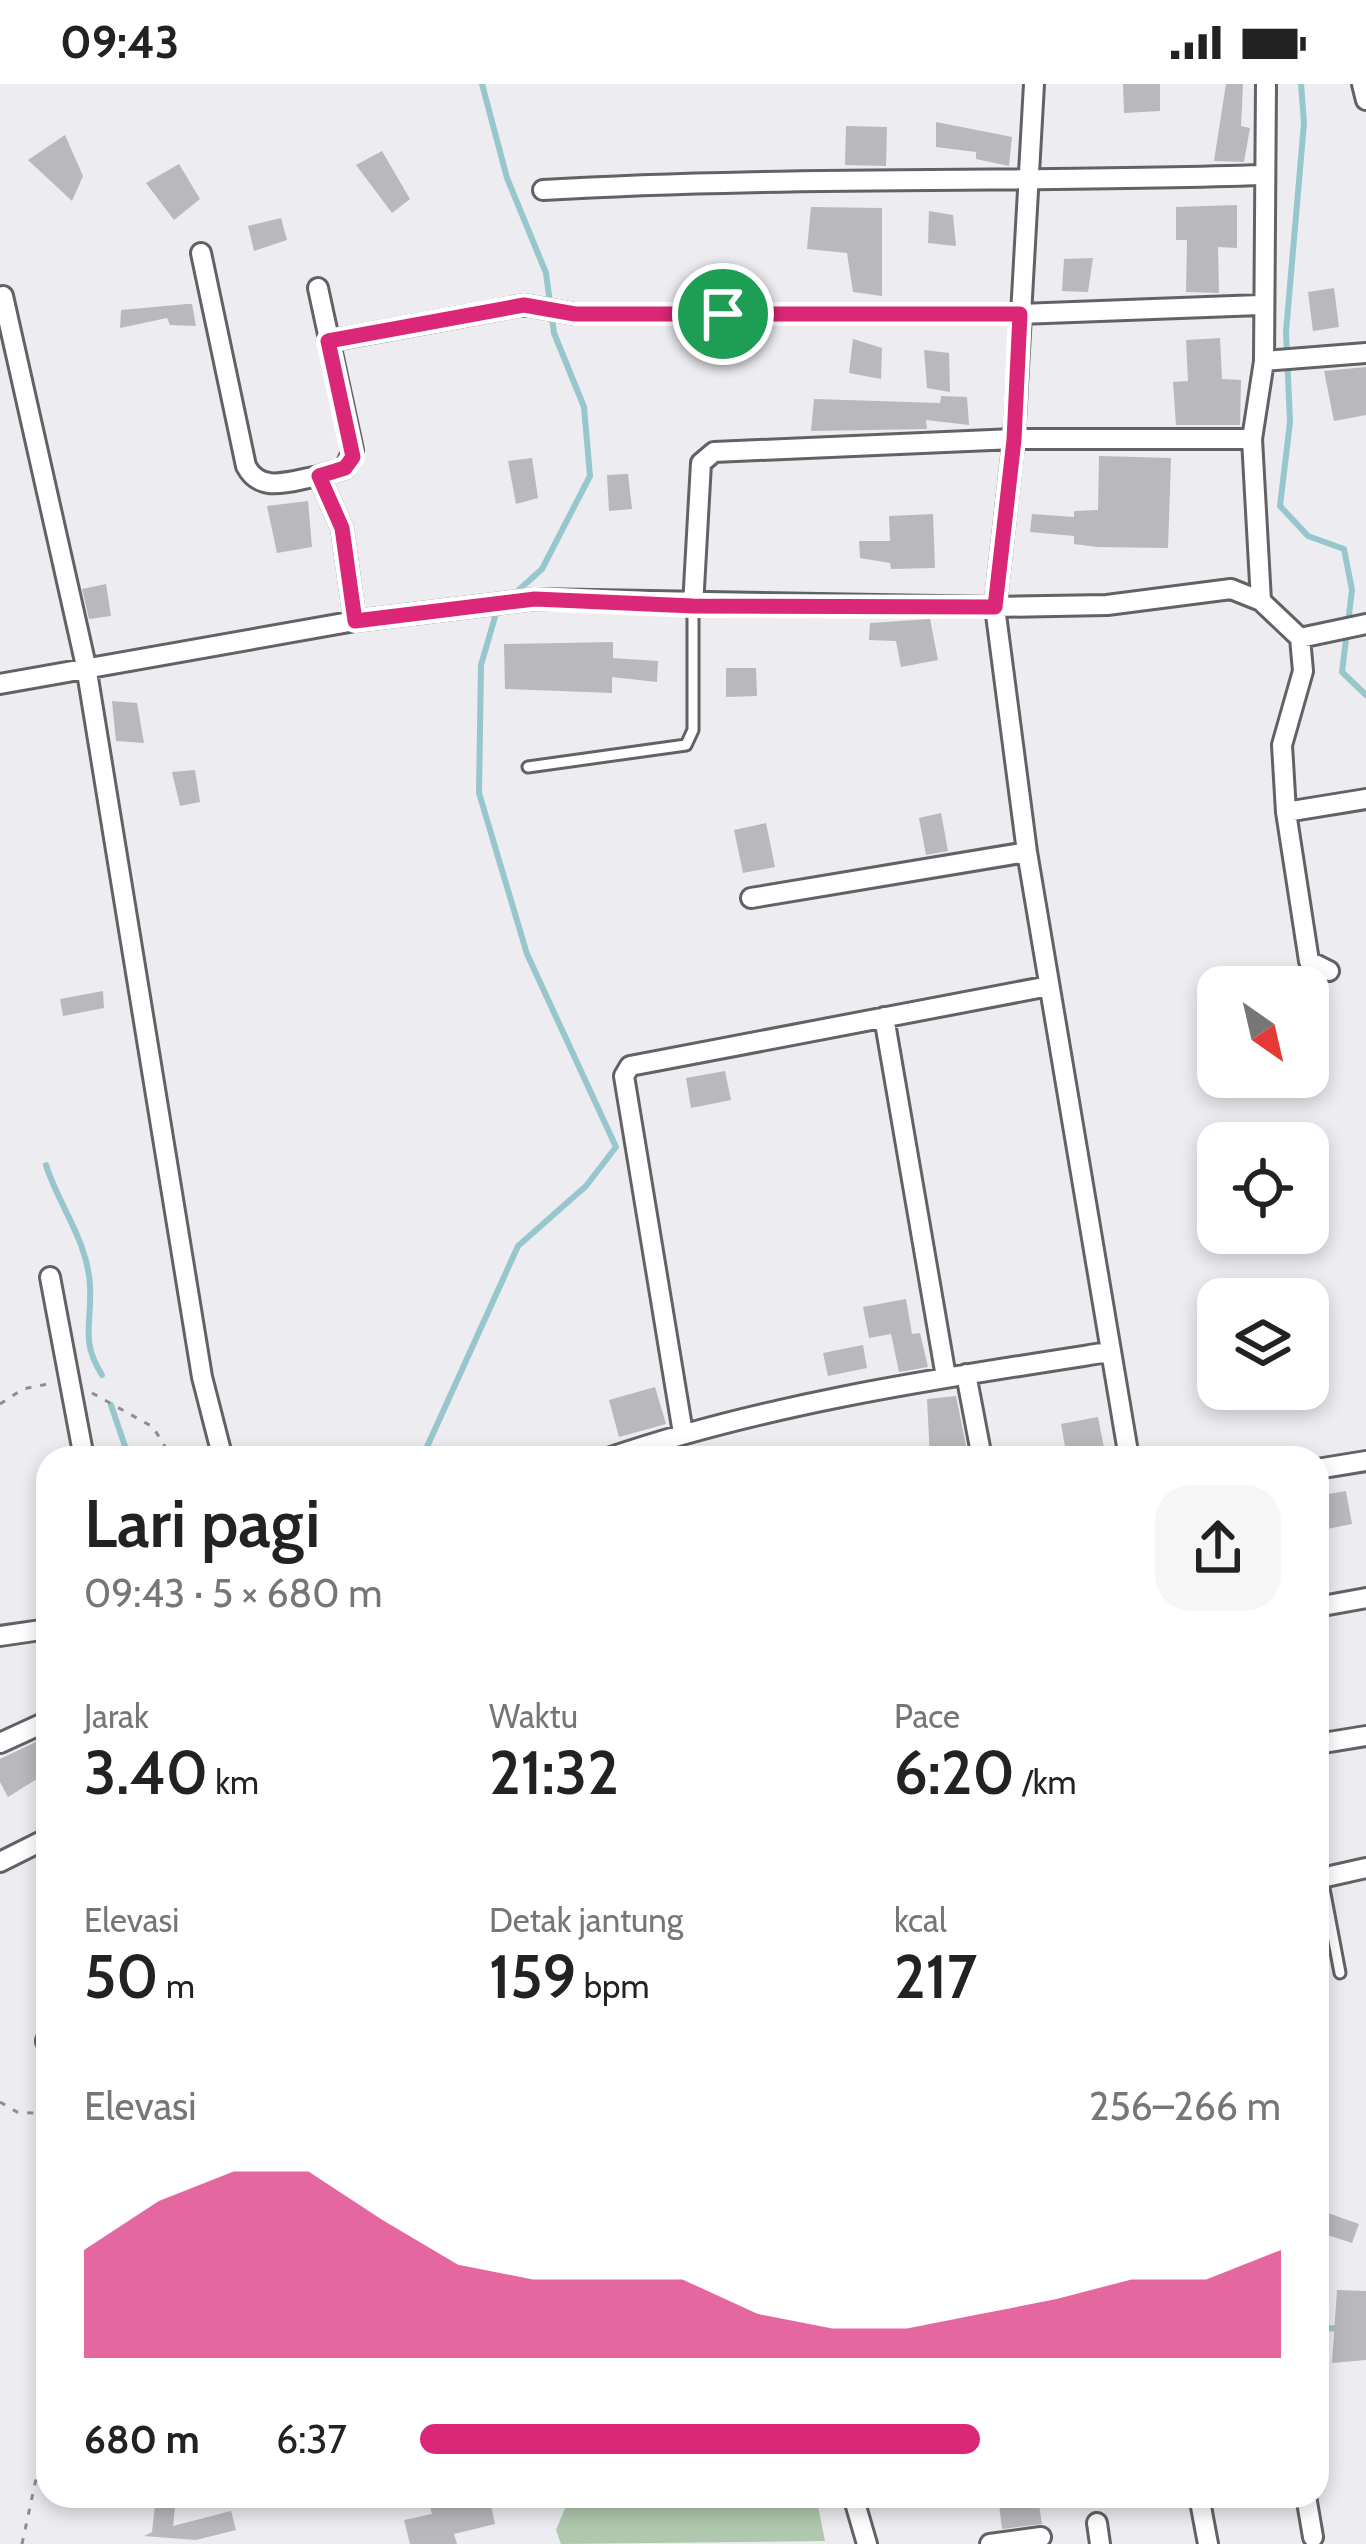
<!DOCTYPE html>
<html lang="id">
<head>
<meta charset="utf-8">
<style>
  :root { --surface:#fff; --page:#f6f6f6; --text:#222; --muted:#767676; --accent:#db2777 }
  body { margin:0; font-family:Cabin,sans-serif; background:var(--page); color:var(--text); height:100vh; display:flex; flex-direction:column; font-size:45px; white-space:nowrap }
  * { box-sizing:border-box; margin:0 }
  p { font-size:39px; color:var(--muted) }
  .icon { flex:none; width:66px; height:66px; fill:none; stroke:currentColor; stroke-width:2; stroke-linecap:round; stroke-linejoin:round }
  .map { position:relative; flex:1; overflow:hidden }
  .details { position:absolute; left:36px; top:1362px; width:1293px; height:1062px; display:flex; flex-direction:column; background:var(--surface); border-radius:36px; box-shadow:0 6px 18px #0003 }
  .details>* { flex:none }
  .needle { width:78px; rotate:146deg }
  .tools { position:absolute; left:1197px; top:882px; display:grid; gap:24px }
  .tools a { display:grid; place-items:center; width:132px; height:132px; border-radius:24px; background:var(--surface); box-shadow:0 6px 18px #0003; font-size:60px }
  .pin { position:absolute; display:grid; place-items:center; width:102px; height:102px; color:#fff; margin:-51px; border:6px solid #fff; border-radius:50%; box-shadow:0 3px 12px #0007 }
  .round { display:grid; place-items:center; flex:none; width:126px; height:126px; border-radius:36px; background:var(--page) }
  .head { display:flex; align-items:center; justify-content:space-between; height:204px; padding:0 48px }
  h1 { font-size:66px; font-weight:600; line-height:90px }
  .metrics { display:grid; grid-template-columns:repeat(3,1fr); gap:18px; height:204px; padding:12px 48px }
  .metrics div { display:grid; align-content:center }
  .metrics b { font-size:60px; font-weight:600 }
  .metrics small { font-size:33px; font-weight:400 }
  .metrics p { font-size:33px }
  .chart { height:336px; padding:24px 48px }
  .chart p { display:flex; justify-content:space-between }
  .chart svg { width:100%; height:216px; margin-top:12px; fill:var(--accent); opacity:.7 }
  ul { padding:0 48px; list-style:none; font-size:39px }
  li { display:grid; grid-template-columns:192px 144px 1fr; align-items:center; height:90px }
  li i { height:30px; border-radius:15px; background:var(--accent) }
  .status { display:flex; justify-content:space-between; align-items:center; height:84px; padding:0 60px; background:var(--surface); direction:ltr }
  .status svg { height:33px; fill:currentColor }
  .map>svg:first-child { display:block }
</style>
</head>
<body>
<div class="status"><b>09:43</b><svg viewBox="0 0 49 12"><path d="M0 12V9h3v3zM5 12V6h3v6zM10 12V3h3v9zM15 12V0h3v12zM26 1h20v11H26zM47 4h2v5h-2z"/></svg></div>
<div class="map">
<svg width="1366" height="2460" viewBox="0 0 1366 2460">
  <rect width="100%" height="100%" fill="#ececf1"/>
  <path fill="#b0c8ae" d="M 570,2412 L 816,2412 L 825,2457 L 561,2460 L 556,2446 Z"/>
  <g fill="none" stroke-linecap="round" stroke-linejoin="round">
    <path stroke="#97c7cc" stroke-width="6" d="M 482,0 L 507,94 L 546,189 L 554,249 L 584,323 L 590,392 L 542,485 L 511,513
      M 1301,0 L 1304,39 L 1286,248 L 1290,338 L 1280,422 L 1308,452 L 1344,465 L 1352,506 L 1342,588 L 1366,611
      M 46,1081 C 58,1120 88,1157 90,1202 C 92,1241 80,1256 102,1291
      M 111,1321 L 129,1374
      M 428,1374 L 426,1365 L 518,1162 L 586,1102 L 616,1063 L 527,870 L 479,709 L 481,581 L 497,526
      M 1317,2245 L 1337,2244"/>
  </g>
  <path fill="#b8b8bd" d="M 1123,0 L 1160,0 L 1160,27 L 1124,29 Z
    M 1226,0 L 1243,0 L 1241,42 L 1250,44 L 1244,78 L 1214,77 Z
    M 936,38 L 1012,53 L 1009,82 L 976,75 L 976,68 L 936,63 Z
    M 846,42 L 887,43 L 886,82 L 845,81 Z
    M 65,51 L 83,92 L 72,117 L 28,76 Z
    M 382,67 L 410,115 L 392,129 L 356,81 Z
    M 179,80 L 200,115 L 174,136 L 146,99 Z
    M 1237,121 L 1237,164 L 1218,163 L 1219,209 L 1186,208 L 1187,156 L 1176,156 L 1176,123 Z
    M 811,123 L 882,124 L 882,212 L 853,208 L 847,169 L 807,165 Z
    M 929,127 L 953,131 L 956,162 L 928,159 Z
    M 281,134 L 287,156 L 254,167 L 248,142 Z
    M 1093,174 L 1088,208 L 1062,207 L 1064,175 Z
    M 1334,204 L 1339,243 L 1313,247 L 1308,208 Z
    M 187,220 L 192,220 L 196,242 L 170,241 L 167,234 L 120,244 L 121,226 Z
    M 1220,254 L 1222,295 L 1241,296 L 1240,341 L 1176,341 L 1173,298 L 1188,297 L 1186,256 Z
    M 853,255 L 882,264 L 881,295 L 849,289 Z
    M 924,266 L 949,269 L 950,308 L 927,304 Z
    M 1366,283 L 1366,331 L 1334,337 L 1324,287 Z
    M 941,312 L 967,313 L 969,341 L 926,336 L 927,345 L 811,347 L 814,315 L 940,319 Z
    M 1099,372 L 1171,374 L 1168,464 L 1097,463 L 1074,460 L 1074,452 L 1030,448 L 1032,430 L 1074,433 L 1074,427 L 1098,426 Z
    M 532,374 L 538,414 L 516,420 L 508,377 Z
    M 628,390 L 632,425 L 609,427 L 607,391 Z
    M 308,417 L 312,463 L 277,469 L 267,422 Z
    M 933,430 L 935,484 L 891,485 L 890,479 L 860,474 L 859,457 L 890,457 L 889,432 Z
    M 106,500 L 111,532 L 89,535 L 82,505 Z
    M 930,535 L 938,576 L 901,583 L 896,557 L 869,556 L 870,539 Z
    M 613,558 L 613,574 L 658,577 L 657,598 L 612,593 L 612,609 L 505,605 L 504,560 Z
    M 726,584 L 756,584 L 757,612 L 726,613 Z
    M 112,617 L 137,619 L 144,659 L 116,657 Z
    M 195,686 L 200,718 L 180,722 L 172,688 Z
    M 941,729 L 948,767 L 926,771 L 919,734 Z
    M 766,739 L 775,783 L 743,789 L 734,746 Z
    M 103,907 L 104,924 L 63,932 L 60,915 Z
    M 725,987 L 731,1016 L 691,1024 L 686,994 Z
    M 906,1215 L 912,1250 L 920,1249 L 928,1283 L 899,1288 L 891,1250 L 869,1254 L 863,1223 Z
    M 863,1261 L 867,1284 L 828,1292 L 823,1269 Z
    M 655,1303 L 666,1340 L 619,1353 L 609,1316 Z
    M 956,1312 L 968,1371 L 930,1374 L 927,1315 Z
    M 1098,1333 L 1106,1374 L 1067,1374 L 1061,1340 Z
    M 1346,1407 L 1352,1440 L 1317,1447 L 1317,1412 Z
    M 42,1655 L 48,1688 L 8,1713 L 0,1698 L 0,1675 Z
    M 1325,2128 L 1359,2140 L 1352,2159 L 1318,2148 Z
    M 1337,2206 L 1366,2207 L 1366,2276 L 1332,2279 Z
    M 156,2412 L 176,2414 L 173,2442 L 231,2427 L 236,2446 L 196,2456 L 144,2452 L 152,2448 Z
    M 443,2412 L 489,2412 L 495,2440 L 454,2450 L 457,2460 L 410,2460 L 404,2436 L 432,2430 L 430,2423 L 444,2420 Z
    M 1038,2415 L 1042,2440 L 1002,2445 L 999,2421 Z"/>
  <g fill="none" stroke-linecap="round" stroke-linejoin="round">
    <g stroke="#616266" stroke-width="15">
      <path id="service" d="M 528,683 L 686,661 L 693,646 L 693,523
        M 1322,1794 L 1340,1889"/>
    </g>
    <g stroke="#616266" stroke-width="24">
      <path id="minor" d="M 1034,0 L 1014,355 L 995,523 L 1027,768 L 1129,1374
        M 1362,0 L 1366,16
        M 543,106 C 782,92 1022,99 1263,91
        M 201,169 L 246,382 C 261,411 292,396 319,392 L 342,444 L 355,537
        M 318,204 L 353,366 L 345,384 L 319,392
        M 3,212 L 86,582 L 202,1293 L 222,1371
        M 329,257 L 524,221 L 575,230 L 1020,230 L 1260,221
        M 1264,277 L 1366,269
        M 1252,355 L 1264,277 L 1266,0
        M 693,522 L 701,379 L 714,368 L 1014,355 L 1252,355 L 1261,517 L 1300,554 L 1366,540
        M 1300,554 L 1303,587 L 1282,661 L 1286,728 L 1366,715
        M 0,600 L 355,537 L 535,515 L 995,523 L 1107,521 L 1231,505 L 1261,517
        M 1286,728 L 1309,877 L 1329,887
        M 751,814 L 1027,768
        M 884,933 L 946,1293
        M 50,1193 L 84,1374
        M 966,1290 L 982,1374
        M 683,1349 L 624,992 L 630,982 L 1049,902
        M 608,1374 C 769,1319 941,1294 1109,1268
        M 1317,1385 L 1366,1377
        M 1317,1523 L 1366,1514
        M 0,1552 L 48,1545
        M 0,1659 L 48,1637
        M 1317,1660 L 1366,1652
        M 0,1778 L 48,1754
        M 1317,1795 L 1366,1784
        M 46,1957 L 48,1957
        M 853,2412 L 867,2460
        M 1199,2412 L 1208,2460
        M 1306,2412 L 1313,2453
        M 1097,2439 L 1100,2460
        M 990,2460 L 1041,2453"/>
    </g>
    <path stroke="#8d8d91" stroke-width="3" stroke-dasharray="6 9" stroke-linecap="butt" d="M 92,1309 L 153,1343 L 172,1374
      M 0,1320 L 23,1305 L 48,1300
      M 0,2018 L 17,2028 L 48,2030
      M 22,2460 L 36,2395 L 48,2377"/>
    <use href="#service" stroke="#fff" stroke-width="9"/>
    <use href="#minor" stroke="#fff" stroke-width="18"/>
  </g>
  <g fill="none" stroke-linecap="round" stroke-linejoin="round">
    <g stroke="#fff" stroke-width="24">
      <path id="route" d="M 524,221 L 575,230 L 1020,230 L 1014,356 L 995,523 L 693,522 L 535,515 L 355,537 L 342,444 L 319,392 L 345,384 L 353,373 L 328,257 Z"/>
    </g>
    <use href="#route" stroke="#db2777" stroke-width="15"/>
  </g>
</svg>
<div class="tools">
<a><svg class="needle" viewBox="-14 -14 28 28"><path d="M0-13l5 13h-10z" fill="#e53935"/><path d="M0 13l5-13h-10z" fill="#767676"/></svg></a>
<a><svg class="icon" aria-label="locate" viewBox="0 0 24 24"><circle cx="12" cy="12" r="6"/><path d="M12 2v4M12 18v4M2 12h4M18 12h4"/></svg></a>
<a><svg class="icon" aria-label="layers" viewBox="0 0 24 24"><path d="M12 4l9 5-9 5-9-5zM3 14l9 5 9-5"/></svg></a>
</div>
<div class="pin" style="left:723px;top:230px;background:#1e9e55"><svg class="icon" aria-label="arrive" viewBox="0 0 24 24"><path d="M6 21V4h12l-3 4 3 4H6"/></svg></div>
<section class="details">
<div class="head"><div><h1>Lari pagi</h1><p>09:43 · 5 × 680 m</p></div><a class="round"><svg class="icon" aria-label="share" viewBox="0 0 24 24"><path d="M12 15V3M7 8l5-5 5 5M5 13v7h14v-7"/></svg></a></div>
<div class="metrics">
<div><p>Jarak</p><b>3.40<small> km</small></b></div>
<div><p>Waktu</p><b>21:32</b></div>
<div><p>Pace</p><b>6:20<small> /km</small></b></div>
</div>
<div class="metrics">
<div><p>Elevasi</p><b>50<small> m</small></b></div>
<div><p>Detak jantung</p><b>159<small> bpm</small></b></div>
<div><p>kcal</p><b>217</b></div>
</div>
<div class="chart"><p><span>Elevasi</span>256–266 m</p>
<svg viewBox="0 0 160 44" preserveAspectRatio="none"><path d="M0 44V22L10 12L20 6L30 6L40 16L50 25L60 28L70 28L80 28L90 35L100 38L110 38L120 35L130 32L140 28L150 28L160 22V44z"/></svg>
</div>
<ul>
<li><b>680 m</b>6:37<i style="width:65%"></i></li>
</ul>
</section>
</div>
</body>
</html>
